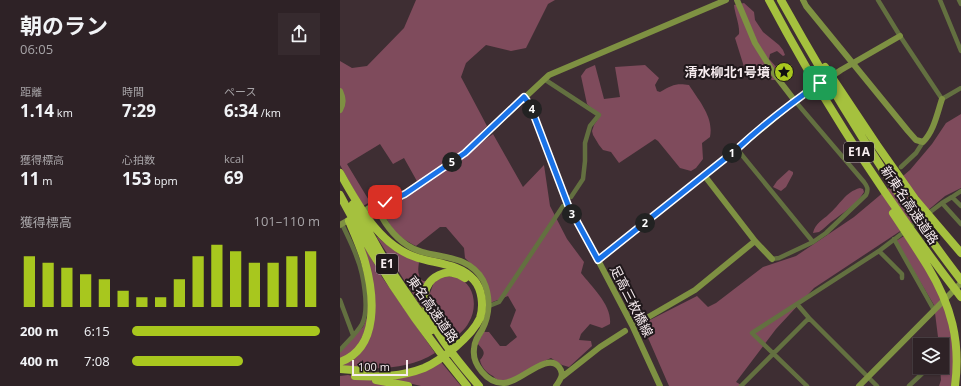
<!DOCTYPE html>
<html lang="ja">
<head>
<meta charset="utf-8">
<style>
  :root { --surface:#2e2226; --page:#362a2e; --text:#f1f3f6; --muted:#a7a4a7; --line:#493f43; --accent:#a8c71e }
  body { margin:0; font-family:"Open Sans","Noto Sans JP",sans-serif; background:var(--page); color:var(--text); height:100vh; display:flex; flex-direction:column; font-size:15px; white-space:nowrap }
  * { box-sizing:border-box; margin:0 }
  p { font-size:13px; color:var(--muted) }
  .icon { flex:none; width:22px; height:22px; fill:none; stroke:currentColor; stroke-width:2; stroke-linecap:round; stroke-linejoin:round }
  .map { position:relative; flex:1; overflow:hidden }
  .side { display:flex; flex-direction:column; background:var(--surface); width:340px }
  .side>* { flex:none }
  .fabs { position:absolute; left:573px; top:338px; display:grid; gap:8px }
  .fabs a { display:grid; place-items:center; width:36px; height:36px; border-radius:0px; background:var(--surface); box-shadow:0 1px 3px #0004,0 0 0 1px var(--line); font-size:20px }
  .scale { position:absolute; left:12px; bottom:10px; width:56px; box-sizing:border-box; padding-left:4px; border:2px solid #f7ecef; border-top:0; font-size:11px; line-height:14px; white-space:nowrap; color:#f7ecef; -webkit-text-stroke:3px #20181b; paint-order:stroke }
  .pin { position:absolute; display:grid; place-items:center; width:34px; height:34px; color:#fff; margin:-17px; border-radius:8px; box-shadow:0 2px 6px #0006 }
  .km { position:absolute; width:20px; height:20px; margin:-10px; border-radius:50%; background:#222; color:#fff; font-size:11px; line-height:20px; text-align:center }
  .round { display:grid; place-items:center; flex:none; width:42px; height:42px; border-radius:0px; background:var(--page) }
  .headline { display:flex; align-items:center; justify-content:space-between; height:68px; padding:0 20px }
  h1 { font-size:22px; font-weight:700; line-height:30px }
  .metrics { display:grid; grid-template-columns:repeat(3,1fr); gap:6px; height:68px; padding:4px 20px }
  .metrics div { display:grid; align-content:center }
  .metrics b { font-size:17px; font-weight:700 }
  .metrics small { font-size:11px; font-weight:400 }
  .metrics p { font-size:11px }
  .chart { height:112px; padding:8px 20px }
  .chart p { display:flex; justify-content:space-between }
  .chart svg { width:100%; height:72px; margin-top:4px; stroke:var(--accent); stroke-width:6 }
  ul { padding:0 20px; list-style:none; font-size:13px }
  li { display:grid; grid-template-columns:64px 48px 1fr; align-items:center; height:30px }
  li i { height:10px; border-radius:5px; background:var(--accent) }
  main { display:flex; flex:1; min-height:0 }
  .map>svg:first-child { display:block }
</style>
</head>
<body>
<main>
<section class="side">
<div class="headline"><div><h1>朝のラン</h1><p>06:05</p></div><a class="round"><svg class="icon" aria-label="share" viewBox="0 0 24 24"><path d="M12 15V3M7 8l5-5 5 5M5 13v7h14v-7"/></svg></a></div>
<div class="metrics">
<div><p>距離</p><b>1.14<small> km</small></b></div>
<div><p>時間</p><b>7:29</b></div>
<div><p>ペース</p><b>6:34<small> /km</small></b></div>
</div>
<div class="metrics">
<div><p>獲得標高</p><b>11<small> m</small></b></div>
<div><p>心拍数</p><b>153<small> bpm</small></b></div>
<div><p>kcal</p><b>69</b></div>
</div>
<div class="chart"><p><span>獲得標高</span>101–110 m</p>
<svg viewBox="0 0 160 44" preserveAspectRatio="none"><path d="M5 44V13M15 44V17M25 44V20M35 44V24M45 44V27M55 44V34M65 44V38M75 44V38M85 44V27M95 44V13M105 44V6M115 44V10M125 44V17M135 44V17M145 44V13M155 44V10"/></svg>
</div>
<ul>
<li><b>200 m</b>6:15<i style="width:100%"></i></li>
<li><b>400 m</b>7:08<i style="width:59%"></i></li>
</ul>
</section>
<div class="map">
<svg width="621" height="386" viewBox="0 0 621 386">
  <rect width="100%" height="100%" fill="#3e2e33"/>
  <path fill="#7f4b5c" d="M 76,0 L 215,0 L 208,4 L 186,48 L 171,51 L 146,45 L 126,63 L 121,77 L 147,126 L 126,147 L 109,161 L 78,183 L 64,158 L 53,164 L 40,144 L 7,164 L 30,202 L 23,206 L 0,165 L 0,61 L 12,68 L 27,66 L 64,28 Z
    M 404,3 L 414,12 L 415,20 L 423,32 L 439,45 L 443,50 L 445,55 L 443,56 L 437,51 L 430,54 L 429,59 L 439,70 L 441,77 L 438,80 L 432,80 L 415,67 L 406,74 L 403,75 L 405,70 L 395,38 L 399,34 C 400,25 395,15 394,5 Z
    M 255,65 L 264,99 L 280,97 L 275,67 L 305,65 L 319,78 L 315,85 L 317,91 L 320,92 C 332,85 336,83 349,85 C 359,101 374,117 370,137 L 362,143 L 363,159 L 356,168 L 351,171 L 340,168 L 318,141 L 315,139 L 279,163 L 271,152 L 263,150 L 259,145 L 253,135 L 252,131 L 254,125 L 260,116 L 247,104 L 241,76 L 246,69 Z
    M 621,114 L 621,188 L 605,196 L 574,222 L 474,288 L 436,329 L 396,382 L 403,386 L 329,386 L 302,324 L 357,296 L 368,307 L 376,303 L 423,267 L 456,256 L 514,217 L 570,170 L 592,144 L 606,123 Z
    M 153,134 L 183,187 L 204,165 L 210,206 L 227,239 L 244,262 L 241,273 C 252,287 272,305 270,324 L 262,328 L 250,324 L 241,334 L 239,340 L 251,341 L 252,346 L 229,367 L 222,365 L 211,358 C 197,363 174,384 161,381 C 158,381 155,378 153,376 C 147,373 141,367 140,360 C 147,352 143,350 137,343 L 144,332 L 149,332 L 160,346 L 166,346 L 177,337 L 170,326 L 176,310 L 168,296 L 150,303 L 144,277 L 125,258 L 124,248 L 106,227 L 100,227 L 76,246 C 56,236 51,229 42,209 L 61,200 Z
    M 449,170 L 453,172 L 453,174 L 446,187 L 441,191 L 433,187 L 437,181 Z
    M 520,188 L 523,189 L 524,192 C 516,205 503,213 491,222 C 487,225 484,229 479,232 L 473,233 C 475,223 483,220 489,214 C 500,205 505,192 520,188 Z
    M 36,236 L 51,248 L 79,262 C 78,270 77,275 83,281 L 86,281 L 82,292 L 85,313 Z
    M 564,236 L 604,295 L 614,322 L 613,386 L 599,386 L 601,380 L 600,367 L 602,367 L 602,345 L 599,345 L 594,305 L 556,241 Z
    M 21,241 L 42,277 L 95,353 C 66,371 32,370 0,365 L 29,335 Z
    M 104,276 C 108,277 112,276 116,277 C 135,283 138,307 129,322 C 125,330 117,336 110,341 L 98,327 L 93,318 L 87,295 L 90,293 L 94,282 Z
    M 27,317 L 27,327 L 15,351 L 0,359 L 0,351 L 23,327 Z
    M 101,362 L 121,386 L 81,386 L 51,379 Z
    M 8,375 L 58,386 L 0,386 L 0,376 Z"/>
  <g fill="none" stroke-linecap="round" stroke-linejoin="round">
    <path stroke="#637040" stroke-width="4.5" d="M 538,0 L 560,36 L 602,99 L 621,88
      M 600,0 L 621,51
      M 619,0 L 621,4
      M 204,79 L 259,115 L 250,126 L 245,143 L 245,161 L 243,179 L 231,197
      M 397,149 L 473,242
      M 561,167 L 576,153 L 583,142
      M 621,191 L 612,197 L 621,206
      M 602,203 L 612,197
      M 554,239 L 594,310
      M 539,251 L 562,274 L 562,278
      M 432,259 L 439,258 L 473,242 L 486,233 L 526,195 C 529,189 527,186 524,182 L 455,101
      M 0,300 L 13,335
      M 457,304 L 469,318 L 537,386
      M 149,306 L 159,302 L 223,206
      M 0,350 C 7,342 17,333 22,324 C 30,309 23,273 17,258 C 13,246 7,235 2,224
      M 401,386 L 469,318
      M 467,386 L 412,333 L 539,251 L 602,203 L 621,224
      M 569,386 L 589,367"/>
    <path stroke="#7e9142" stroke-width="6" d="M 397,0 L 415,43 L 435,75 L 455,101
      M 463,0 L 466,6 L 568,131 L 576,140 L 583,142 C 594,131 597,114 602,99
      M 0,91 C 3,98 4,103 0,110
      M 184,97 L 190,105 L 228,205 L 258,260 L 292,325 L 320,386
      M 364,175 L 415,241 L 432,259
      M 36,205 C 43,222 52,235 67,245 C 90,261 126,250 143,280 C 151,296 150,315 142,330 C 138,336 134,342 134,349 C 132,364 147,383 163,383 C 179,384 207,351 219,367 C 225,374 220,380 216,386
      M 20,214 L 29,208 L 54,199 L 65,194 L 125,153 L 209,75 L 386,0
      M 0,225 L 12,218
      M 258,260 L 397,149 L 455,101 L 501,70 L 560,36
      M 298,323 L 355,290 L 415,241
      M 222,377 L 260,347 L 285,331
      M 519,386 L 621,283"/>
    <path stroke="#a5c13e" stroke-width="8" d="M 429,0 C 484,104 549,204 621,297
      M 441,0 C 495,97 553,192 621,280
      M 485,67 L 537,145 L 575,199 L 621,253
      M 0,173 C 19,206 39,246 78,258 C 98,264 120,264 134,280 C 142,289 144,306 140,318 C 132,336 102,360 84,368 C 61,377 39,377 15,376
      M 0,195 C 35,263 78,327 127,386
      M 13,204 L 48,266 L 92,330
      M 553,213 C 565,231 577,249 588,267 C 611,305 621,341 615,386
      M 125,278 C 117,272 107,271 99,275 C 56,296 123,366 139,386
      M 0,362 C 40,348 34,294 25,262 C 21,248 15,235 9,221
      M 0,369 L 25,371
      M 36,380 L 68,386"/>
  </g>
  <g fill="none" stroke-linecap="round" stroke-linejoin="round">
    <g stroke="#fff" stroke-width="8">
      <path id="route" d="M 45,202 L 54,199 L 65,194 L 125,153 L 184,97 L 190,105 L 228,205 L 258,260 L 397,149 C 423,125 451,103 480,83"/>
    </g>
    <use href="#route" stroke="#1a73e8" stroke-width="5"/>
  </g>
  <defs>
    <g id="sight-disc" transform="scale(1)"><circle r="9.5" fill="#a8c71e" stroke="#20181b"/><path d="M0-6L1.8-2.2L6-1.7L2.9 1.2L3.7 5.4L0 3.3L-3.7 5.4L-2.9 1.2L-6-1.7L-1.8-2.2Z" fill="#111"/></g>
  </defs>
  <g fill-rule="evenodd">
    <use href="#sight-disc" x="444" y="72"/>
  </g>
  <g text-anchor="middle" stroke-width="4" stroke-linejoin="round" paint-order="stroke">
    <g fill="#20181b" stroke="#b6acaf" stroke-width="1">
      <rect x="504" y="142" width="30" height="20" rx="3"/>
      <rect x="36" y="254" width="22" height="20" rx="3"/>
    </g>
    <g font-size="12" font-weight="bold" fill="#f7ecef">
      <text x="519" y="156">E1A</text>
      <text x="47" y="268">E1</text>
    </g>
    <g font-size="13" font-weight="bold" fill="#f7ecef" stroke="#20181b" text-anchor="end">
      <text x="430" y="77">清水柳北1号墳</text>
    </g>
    <g font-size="13" fill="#f7ecef" stroke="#20181b">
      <text transform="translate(570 205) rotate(56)" y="5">新東名高速道路</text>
      <text transform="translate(292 301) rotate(63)" y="5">足高三枚橋線</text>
      <text transform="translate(93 309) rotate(55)" y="5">東名高速道路</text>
    </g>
  </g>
</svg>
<div class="fabs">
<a><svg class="icon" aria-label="layers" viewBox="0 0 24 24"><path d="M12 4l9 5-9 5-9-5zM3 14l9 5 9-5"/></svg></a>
</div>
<div class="scale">100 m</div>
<div class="pin" style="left:480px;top:83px;background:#1e9e55"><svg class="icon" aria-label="arrive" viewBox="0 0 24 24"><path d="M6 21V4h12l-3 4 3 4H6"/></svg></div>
<div class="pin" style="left:45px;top:202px;background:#d93025"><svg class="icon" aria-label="check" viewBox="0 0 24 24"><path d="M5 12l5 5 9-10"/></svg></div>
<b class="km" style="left:392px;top:153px">1</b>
<b class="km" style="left:305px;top:223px">2</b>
<b class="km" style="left:232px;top:214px">3</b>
<b class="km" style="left:192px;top:109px">4</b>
<b class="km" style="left:112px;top:162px">5</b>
</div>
</main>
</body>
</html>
